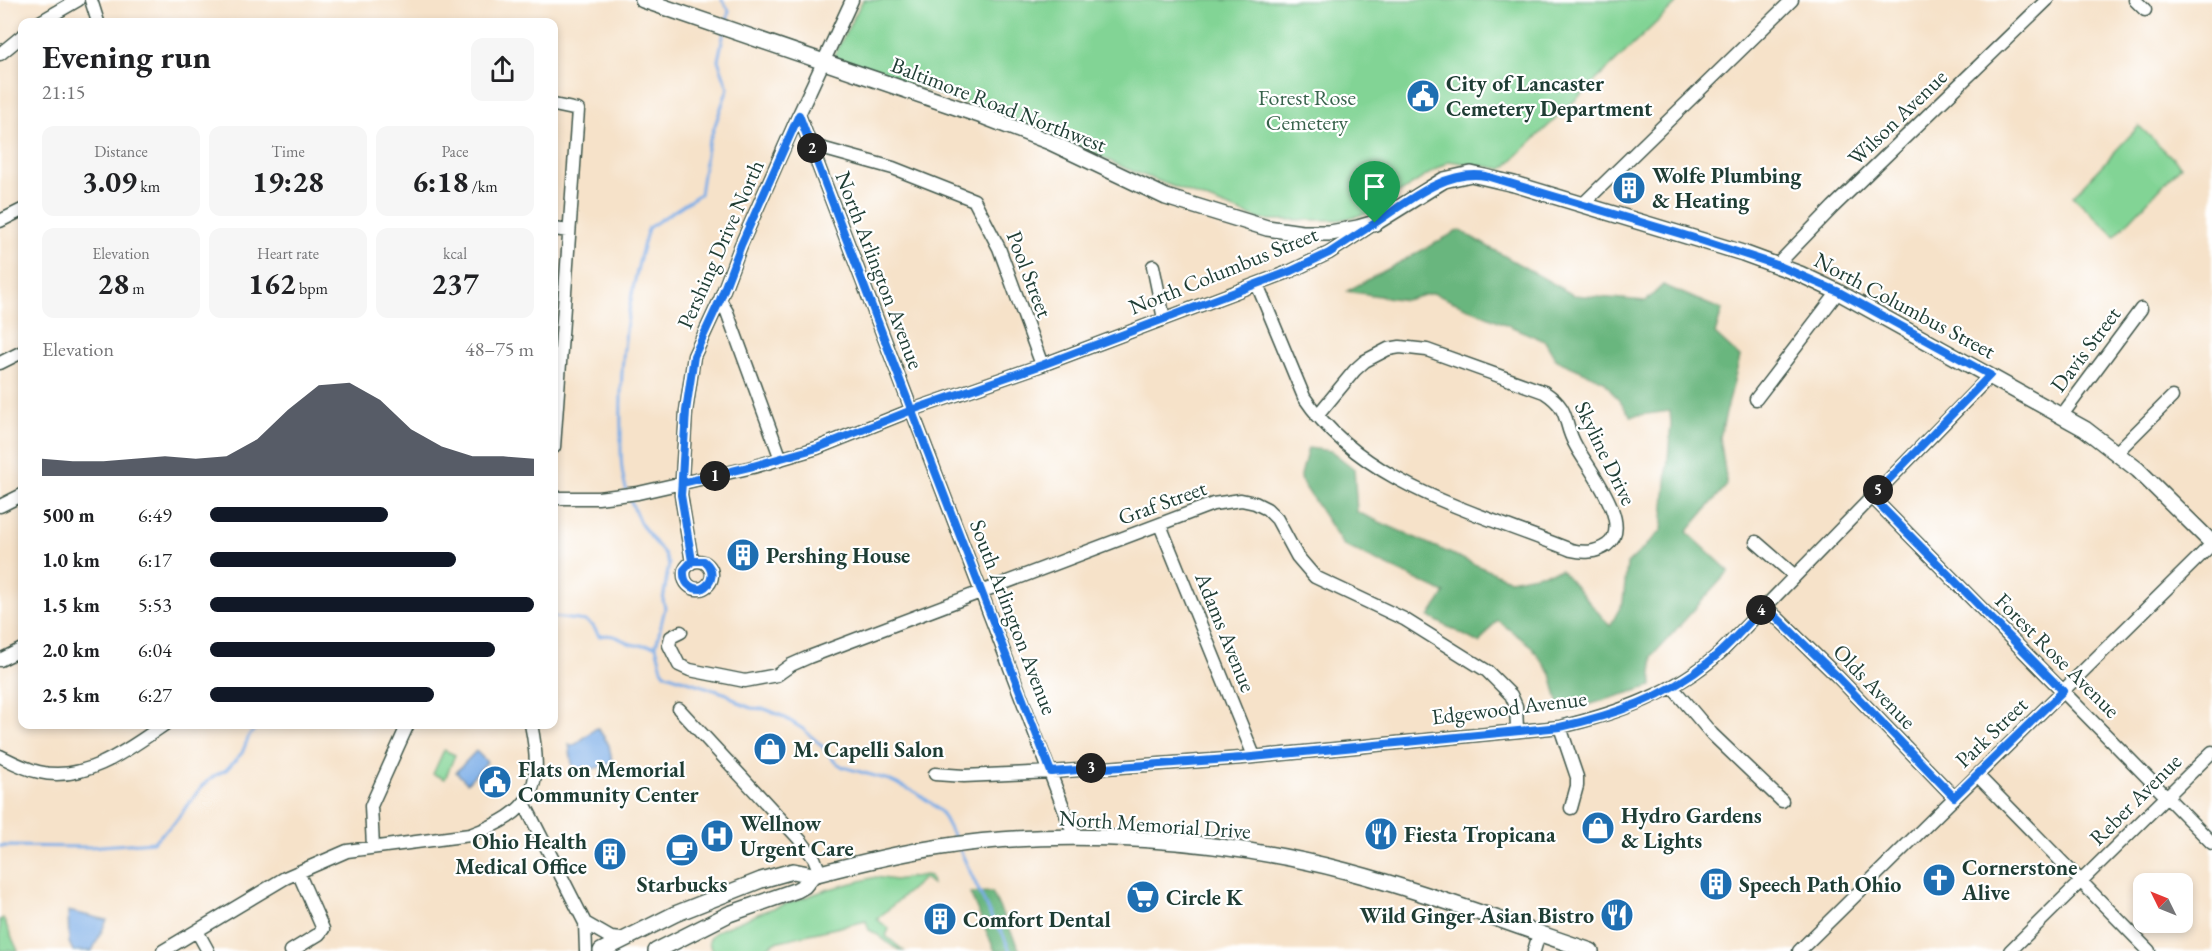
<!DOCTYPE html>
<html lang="en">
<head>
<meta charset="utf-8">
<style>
  :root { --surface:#fff; --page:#f6f6f6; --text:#202124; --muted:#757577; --accent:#111827 }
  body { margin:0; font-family:"EB Garamond",serif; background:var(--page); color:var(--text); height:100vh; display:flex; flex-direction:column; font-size:22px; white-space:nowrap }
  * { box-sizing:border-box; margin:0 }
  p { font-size:20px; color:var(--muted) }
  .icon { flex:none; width:33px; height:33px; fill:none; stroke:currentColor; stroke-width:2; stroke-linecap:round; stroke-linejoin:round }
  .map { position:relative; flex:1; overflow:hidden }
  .panel { position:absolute; left:18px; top:18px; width:540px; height:711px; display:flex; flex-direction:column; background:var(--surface); border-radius:12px; box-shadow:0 3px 9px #0003 }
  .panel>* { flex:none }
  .needle { width:39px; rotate:313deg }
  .buttons { position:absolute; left:2133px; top:873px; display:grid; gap:12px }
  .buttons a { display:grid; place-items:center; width:60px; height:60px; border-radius:12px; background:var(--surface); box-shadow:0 3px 9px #0003; font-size:30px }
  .pin { position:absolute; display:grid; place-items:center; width:51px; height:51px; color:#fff; margin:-62px -26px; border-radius:50% 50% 50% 0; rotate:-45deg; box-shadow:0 0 6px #0007 }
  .pin .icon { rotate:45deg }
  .km { position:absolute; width:30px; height:30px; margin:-15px; border-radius:50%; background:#222; color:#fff; font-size:16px; line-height:30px; text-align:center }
  .round { display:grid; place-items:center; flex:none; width:63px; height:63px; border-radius:12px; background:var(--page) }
  .summary { display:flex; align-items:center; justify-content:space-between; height:102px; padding:0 24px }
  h1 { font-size:33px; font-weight:700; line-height:45px }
  .stats { display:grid; grid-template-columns:repeat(3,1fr); gap:9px; height:102px; padding:6px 24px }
  .stats div { display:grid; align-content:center; border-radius:12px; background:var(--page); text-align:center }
  .stats b { font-size:30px; font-weight:700 }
  .stats small { font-size:16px; font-weight:400 }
  .stats p { font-size:16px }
  .chart { height:168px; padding:12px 24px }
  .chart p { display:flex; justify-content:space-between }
  .chart svg { width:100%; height:108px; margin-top:6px; fill:var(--accent); opacity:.7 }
  ul { padding:0 24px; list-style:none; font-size:20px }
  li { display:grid; grid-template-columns:96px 72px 1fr; align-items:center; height:45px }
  li i { height:15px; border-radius:8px; background:var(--accent) }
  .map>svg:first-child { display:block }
</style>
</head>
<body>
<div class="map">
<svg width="2212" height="951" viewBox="0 0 2212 951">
  <rect width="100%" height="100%" fill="#fff"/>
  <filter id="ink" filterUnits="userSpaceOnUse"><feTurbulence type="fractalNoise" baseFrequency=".0167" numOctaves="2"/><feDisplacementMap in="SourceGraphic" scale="12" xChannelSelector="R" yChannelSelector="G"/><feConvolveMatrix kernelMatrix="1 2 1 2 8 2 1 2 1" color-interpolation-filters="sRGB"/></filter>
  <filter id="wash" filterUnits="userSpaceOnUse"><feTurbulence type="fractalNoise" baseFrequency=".008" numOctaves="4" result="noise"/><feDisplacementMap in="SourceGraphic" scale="24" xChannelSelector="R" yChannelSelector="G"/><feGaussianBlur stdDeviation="1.35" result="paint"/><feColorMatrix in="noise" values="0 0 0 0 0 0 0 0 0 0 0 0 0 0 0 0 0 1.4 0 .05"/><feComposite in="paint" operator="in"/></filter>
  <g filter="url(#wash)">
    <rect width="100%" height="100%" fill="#f6e2c9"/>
    <path fill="#82d495" stroke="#508864" stroke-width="1.5" d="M 863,0 L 1680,0 L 1503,169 L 1449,161 L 1366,214 L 1339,220 L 1261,220 L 1127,169 L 1053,135 L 833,57 Z
      M 2139,126 L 2181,166 L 2115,236 L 2073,196 Z
      M 444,750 L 455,755 L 445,779 L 433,774 Z
      M 925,875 L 930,876 L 932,884 L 924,878 L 877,919 L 889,929 L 886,936 L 904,951 C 892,950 881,934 869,930 L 866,921 L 775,942 L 761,951 L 712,951 C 707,942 709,937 717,931 L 765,911 L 829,889 L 876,877 L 895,880 Z
      M 3,918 L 18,951 L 0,951 L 0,920 Z"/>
    <path fill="#69b67e" stroke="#447a59" stroke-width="1.5" d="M 1459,230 L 1573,295 L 1646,301 L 1663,285 L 1722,310 L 1715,334 L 1740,357 L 1720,437 L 1727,485 L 1687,532 L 1729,571 L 1652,656 L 1652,686 L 1561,713 L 1551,674 L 1531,646 L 1497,620 L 1479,643 L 1429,617 L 1445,593 L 1343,545 L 1300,479 L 1308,448 L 1331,451 L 1354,469 L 1357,512 L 1510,580 L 1561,570 L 1610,626 L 1623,602 L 1627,564 L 1662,530 L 1671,424 L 1670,411 L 1631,416 L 1604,381 L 1556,360 L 1545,341 L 1433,293 L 1405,300 L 1347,291 Z
      M 992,892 L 1020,951 L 995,951 L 970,893 Z"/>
    <path fill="#7cade7" stroke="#4e758e" stroke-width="1.5" d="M 598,728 L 609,745 L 612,762 C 602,767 586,772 575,770 L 572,764 L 569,744 L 572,746 L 576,744 L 595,729 Z
      M 476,751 L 487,762 L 467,783 L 456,772 Z
      M 68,911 L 107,920 L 92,951 L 73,951 L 69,942 Z"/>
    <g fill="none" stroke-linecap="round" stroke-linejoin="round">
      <path stroke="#7cade7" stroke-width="3" d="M 722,0 L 729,10 L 727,22
        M 627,491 C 620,472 621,452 621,432 C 619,358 628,298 648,228 L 700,194 L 707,148 L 728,88 L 718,60 L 724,32
        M 629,497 L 640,523 L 665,555 L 669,564 L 663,600 L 665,608 L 656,646
        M 554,617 L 586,621 L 593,626 L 599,636 C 620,632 622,644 636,645 C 643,645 649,645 656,646 L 662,669 L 666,674 L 727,694 L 741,704 L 751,708 L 765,709 L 782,716 L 803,729 L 820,744 L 834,761 L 843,767 L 889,780 L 915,792 L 931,803 L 941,812 L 955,839
        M 0,846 L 89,847 L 153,842 L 175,822 L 202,786 L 214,776 L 226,770 L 242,753 L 249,736 L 259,724
        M 960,850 L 992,919 L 1002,932 L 1010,951"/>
    </g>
  </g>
  <g filter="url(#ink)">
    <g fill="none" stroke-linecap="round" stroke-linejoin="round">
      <g stroke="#3f564a" stroke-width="15">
        <path id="minor" d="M 91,0 L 98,22
          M 2135,0 L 2145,10
          M 40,22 L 78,0
          M 0,54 L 22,36
          M 554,105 L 578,110 L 554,447
          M 799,115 L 1075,838
          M 810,145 L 893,168 L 974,200 L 999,248 L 1042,365
          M 1583,204 L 1792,0
          M 0,221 L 22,210
          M 554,229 L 569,231
          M 1777,265 L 1833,207 L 2047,0
          M 1153,266 L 1164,319
          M 1257,284 L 1304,397 C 1363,486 1477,512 1571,550 C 1584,553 1595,553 1607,545 C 1635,525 1587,467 1576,446 C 1562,422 1572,410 1544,392 L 1427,350 L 1400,347 L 1388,349 L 1365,361 L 1355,370 L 1317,416
          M 720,300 L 727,312 L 781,459
          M 0,363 L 22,352
          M 1756,399 L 1838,292
          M 2062,415 L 2141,309
          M 2117,452 L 2172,397
          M 1872,497 L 2212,843
          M 554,498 L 598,498 L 638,493 L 753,467 L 817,448 L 912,410 L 1042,365 L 1291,271 L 1329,253 L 1369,227
          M 0,506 L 22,495
          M 1160,525 L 1254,756
          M 1756,542 L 1795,576
          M684 575a14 14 0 1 1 28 0a14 14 0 1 1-28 0Z
          M 692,562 L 681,495 L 686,411 L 694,356 L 720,300 L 741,245 L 795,123 L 852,0
          M 1765,606 L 1837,676 L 1954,797
          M 681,632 L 671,637 L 669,645 L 679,665 L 690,670 L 745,681 L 777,675 L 791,665 L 809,657 L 1213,504 L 1241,500 L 1255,503 L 1267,509 L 1277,519 L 1297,556 L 1315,577 L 1404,619 L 1487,671 L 1511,695 L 1516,706 L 1517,729
          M 0,660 L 22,649
          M 1672,687 L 1712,734 L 1782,801
          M 679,709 L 801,841 L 814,858 L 820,873
          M 1560,727 L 1577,777 L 1577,786 L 1571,808
          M 0,756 C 12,762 25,769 39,772 C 85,783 129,749 165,724
          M 935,774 L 964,776 L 1051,772 L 1242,758 L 1560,727 C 1619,713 1675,693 1721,652 L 1990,376
          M 1977,775 L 2149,951
          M 524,803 L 585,923 L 586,951
          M 373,847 L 371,806 L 408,724
          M 585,923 L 611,938 L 623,939
          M 197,931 L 208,951
          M 163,951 L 285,878 L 347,851 L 470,835 C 533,812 544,789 531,724
          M 291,951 L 319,934 L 323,929 L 298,872
          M 1534,951 L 1539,934
          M 1799,951 L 2212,544
          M 2010,951 L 2212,752"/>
      </g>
      <g stroke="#3f564a" stroke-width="18">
        <path id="major" d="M 643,0 L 985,117 L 1050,142 L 1166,197 L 1267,228 L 1302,233 L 1330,233 L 1358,228 L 1375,223 L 1444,180 L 1471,174 L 1514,184 L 1743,253 L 1800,274 L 1838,292 L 2085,429 L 2138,470 L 2212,543
          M 601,951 L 675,914 L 761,880 L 793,871 L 813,875 C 855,864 899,853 941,847 C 1066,827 1223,839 1346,871 C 1429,893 1510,924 1591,951
          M 656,951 L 729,914 L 797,890 L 804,886 L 813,875"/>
      </g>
      <use href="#minor" stroke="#fff" stroke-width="12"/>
      <use href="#major" stroke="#fff" stroke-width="15"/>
    </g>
  </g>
  <g fill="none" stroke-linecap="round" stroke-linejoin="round" filter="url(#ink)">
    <g stroke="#fff" stroke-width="12">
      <path id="route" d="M 1375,223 L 1329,253 L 1291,271 L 1042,365 L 912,410 L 817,448 L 753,466 L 682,483 L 681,495 L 692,561 L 684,570 C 683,582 689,589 701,589 C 714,583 715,570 704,561 L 692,561 L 681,495 L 686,411 L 694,356 L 720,300 L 741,245 L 799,115 L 916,422 L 1051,772 L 1242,758 L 1560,727 C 1614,715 1667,697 1710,661 C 1730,645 1747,624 1765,606 L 1837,676 L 1954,797 L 2063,691 L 1872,497 L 1990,375 L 1839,292 L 1777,265 L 1691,237 L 1486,176 C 1445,169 1407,202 1375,223"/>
    </g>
    <use href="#route" stroke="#1a73e8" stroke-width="8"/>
  </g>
  <defs>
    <g id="civic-disc" transform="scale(1.725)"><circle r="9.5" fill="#1f6fb2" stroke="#fff"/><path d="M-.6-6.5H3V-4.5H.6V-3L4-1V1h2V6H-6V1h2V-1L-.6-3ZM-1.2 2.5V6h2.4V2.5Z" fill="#fff"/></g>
    <g id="building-disc" transform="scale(1.725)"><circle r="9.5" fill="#1f6fb2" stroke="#fff"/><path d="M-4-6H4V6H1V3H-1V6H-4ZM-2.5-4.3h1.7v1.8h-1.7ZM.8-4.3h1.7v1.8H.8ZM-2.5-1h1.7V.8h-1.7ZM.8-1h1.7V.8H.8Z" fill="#fff"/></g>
    <g id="shop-disc" transform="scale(1.725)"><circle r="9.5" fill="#1f6fb2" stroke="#fff"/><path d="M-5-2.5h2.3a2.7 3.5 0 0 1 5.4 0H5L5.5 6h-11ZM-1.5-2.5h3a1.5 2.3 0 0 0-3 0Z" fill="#fff"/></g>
    <g id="restaurant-disc" transform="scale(1.725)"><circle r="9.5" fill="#1f6fb2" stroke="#fff"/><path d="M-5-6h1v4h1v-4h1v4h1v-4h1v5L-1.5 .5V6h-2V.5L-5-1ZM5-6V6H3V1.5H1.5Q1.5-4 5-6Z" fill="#fff"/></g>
    <g id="hospital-disc" transform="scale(1.725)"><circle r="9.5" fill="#1f6fb2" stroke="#fff"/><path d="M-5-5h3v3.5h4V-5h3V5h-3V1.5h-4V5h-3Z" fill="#fff"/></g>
    <g id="cafe-disc" transform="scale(1.725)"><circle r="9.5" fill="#1f6fb2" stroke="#fff"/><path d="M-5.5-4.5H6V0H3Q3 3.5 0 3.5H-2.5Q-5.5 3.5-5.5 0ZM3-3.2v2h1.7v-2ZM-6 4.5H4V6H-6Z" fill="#fff"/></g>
    <g id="church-disc" transform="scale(1.725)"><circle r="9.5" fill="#1f6fb2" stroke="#fff"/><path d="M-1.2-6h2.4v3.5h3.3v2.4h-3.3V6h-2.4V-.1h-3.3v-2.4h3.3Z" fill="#fff"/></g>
    <g id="supermarket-disc" transform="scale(1.725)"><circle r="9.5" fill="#1f6fb2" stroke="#fff"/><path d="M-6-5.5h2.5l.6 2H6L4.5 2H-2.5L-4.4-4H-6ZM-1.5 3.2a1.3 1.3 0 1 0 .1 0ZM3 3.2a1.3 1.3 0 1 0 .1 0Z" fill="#fff"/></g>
  </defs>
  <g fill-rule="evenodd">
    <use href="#civic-disc" x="1423" y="96"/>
    <use href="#building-disc" x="1629" y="188"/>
    <use href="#building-disc" x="743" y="555"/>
    <use href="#shop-disc" x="770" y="749"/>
    <use href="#civic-disc" x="495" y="782"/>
    <use href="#shop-disc" x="1598" y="828"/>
    <use href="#restaurant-disc" x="1381" y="834"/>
    <use href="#hospital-disc" x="717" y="836"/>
    <use href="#cafe-disc" x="682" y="850"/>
    <use href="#building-disc" x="610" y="854"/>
    <use href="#church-disc" x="1939" y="880"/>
    <use href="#building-disc" x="1716" y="884"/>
    <use href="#supermarket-disc" x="1143" y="897"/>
    <use href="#restaurant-disc" x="1617" y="915"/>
    <use href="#building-disc" x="940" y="919"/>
  </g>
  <g text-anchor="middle" stroke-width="4.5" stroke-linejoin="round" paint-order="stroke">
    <g font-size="22" font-weight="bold" fill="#1f3d34" stroke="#fff" text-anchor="start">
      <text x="1446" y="91">City of Lancaster<tspan x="1446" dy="25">Cemetery Department</tspan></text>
      <text x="1652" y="183">Wolfe Plumbing<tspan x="1652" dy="25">&amp; Heating</tspan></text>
      <text x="766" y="563">Pershing House</text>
      <text x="793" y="757">M. Capelli Salon</text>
      <text x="518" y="777">Flats on Memorial<tspan x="518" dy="25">Community Center</tspan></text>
      <text x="1621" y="823">Hydro Gardens<tspan x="1621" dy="25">&amp; Lights</tspan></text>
      <text x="740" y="831">Wellnow<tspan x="740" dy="25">Urgent Care</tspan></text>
      <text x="1404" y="842">Fiesta Tropicana</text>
      <text x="587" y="849" text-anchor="end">Ohio Health<tspan x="587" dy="25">Medical Office</tspan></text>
      <text x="1962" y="875">Cornerstone<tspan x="1962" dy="25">Alive</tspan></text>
      <text x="682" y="892" text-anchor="middle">Starbucks</text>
      <text x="1739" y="892">Speech Path Ohio</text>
      <text x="1166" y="905">Circle K</text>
      <text x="1594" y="923" text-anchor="end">Wild Ginger Asian Bistro</text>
      <text x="963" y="927">Comfort Dental</text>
    </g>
    <g font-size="22" fill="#38634c" stroke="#fff">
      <text x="1307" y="105">Forest Rose<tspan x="1307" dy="25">Cemetery</tspan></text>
    </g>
    <g font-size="22" fill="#1f3d34" stroke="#fff">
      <text transform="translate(999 104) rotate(21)" y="8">Baltimore Road Northwest</text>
      <text transform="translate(1897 117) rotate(-44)" y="8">Wilson Avenue</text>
      <text transform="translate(720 244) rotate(-66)" y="8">Pershing Drive North</text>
      <text transform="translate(880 270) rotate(69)" y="8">North Arlington Avenue</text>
      <text transform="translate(1223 270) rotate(-22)" y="8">North Columbus Street</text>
      <text transform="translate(1030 274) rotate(69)" y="8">Pool Street</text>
      <text transform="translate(1905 305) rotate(28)" y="8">North Columbus Street</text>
      <text transform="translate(2085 349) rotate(-53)" y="8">Davis Street</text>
      <text transform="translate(1606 453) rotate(64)" y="8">Skyline Drive</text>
      <text transform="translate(1162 502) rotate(-20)" y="8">Graf Street</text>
      <text transform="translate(1014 617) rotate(69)" y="8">South Arlington Avenue</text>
      <text transform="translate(1226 632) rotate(68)" y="8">Adams Avenue</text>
      <text transform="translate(2058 655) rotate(45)" y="8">Forest Rose Avenue</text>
      <text transform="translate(1875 686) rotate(46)" y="8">Olds Avenue</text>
      <text transform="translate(1509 707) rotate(-7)" y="8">Edgewood Avenue</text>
      <text transform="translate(1991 732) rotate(-44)" y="8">Park Street</text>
      <text transform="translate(2135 799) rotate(-45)" y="8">Reber Avenue</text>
      <text transform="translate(1155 824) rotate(4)" y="8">North Memorial Drive</text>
    </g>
  </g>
</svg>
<div class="buttons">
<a><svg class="needle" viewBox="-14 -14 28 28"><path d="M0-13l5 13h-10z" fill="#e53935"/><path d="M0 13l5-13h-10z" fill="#757577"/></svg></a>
</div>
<div class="pin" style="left:1375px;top:223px;background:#1e9e55"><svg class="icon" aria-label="arrive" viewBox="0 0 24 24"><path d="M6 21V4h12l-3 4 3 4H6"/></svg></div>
<b class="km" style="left:715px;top:476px">1</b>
<b class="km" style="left:812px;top:148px">2</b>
<b class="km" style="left:1091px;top:768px">3</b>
<b class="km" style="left:1761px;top:610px">4</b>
<b class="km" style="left:1878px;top:490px">5</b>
<section class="panel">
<div class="summary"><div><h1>Evening run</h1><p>21:15</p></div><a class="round"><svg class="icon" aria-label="share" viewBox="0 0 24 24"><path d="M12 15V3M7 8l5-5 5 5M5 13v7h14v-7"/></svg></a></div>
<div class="stats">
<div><p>Distance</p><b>3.09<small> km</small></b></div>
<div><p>Time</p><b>19:28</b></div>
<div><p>Pace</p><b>6:18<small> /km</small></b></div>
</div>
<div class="stats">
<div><p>Elevation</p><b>28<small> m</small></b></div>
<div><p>Heart rate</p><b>162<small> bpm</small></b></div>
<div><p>kcal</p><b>237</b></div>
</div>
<div class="chart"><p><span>Elevation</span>48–75 m</p>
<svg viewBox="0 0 160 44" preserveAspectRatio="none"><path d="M0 44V37L10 38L20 38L30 37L40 36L50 37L60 36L70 29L80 17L90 7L100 6L110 13L120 25L130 32L140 36L150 36L160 37V44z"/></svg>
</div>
<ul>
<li><b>500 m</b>6:49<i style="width:55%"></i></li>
<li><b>1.0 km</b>6:17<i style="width:76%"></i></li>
<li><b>1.5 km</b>5:53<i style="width:100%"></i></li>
<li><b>2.0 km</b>6:04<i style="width:88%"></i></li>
<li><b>2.5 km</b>6:27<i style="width:69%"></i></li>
</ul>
</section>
</div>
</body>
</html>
